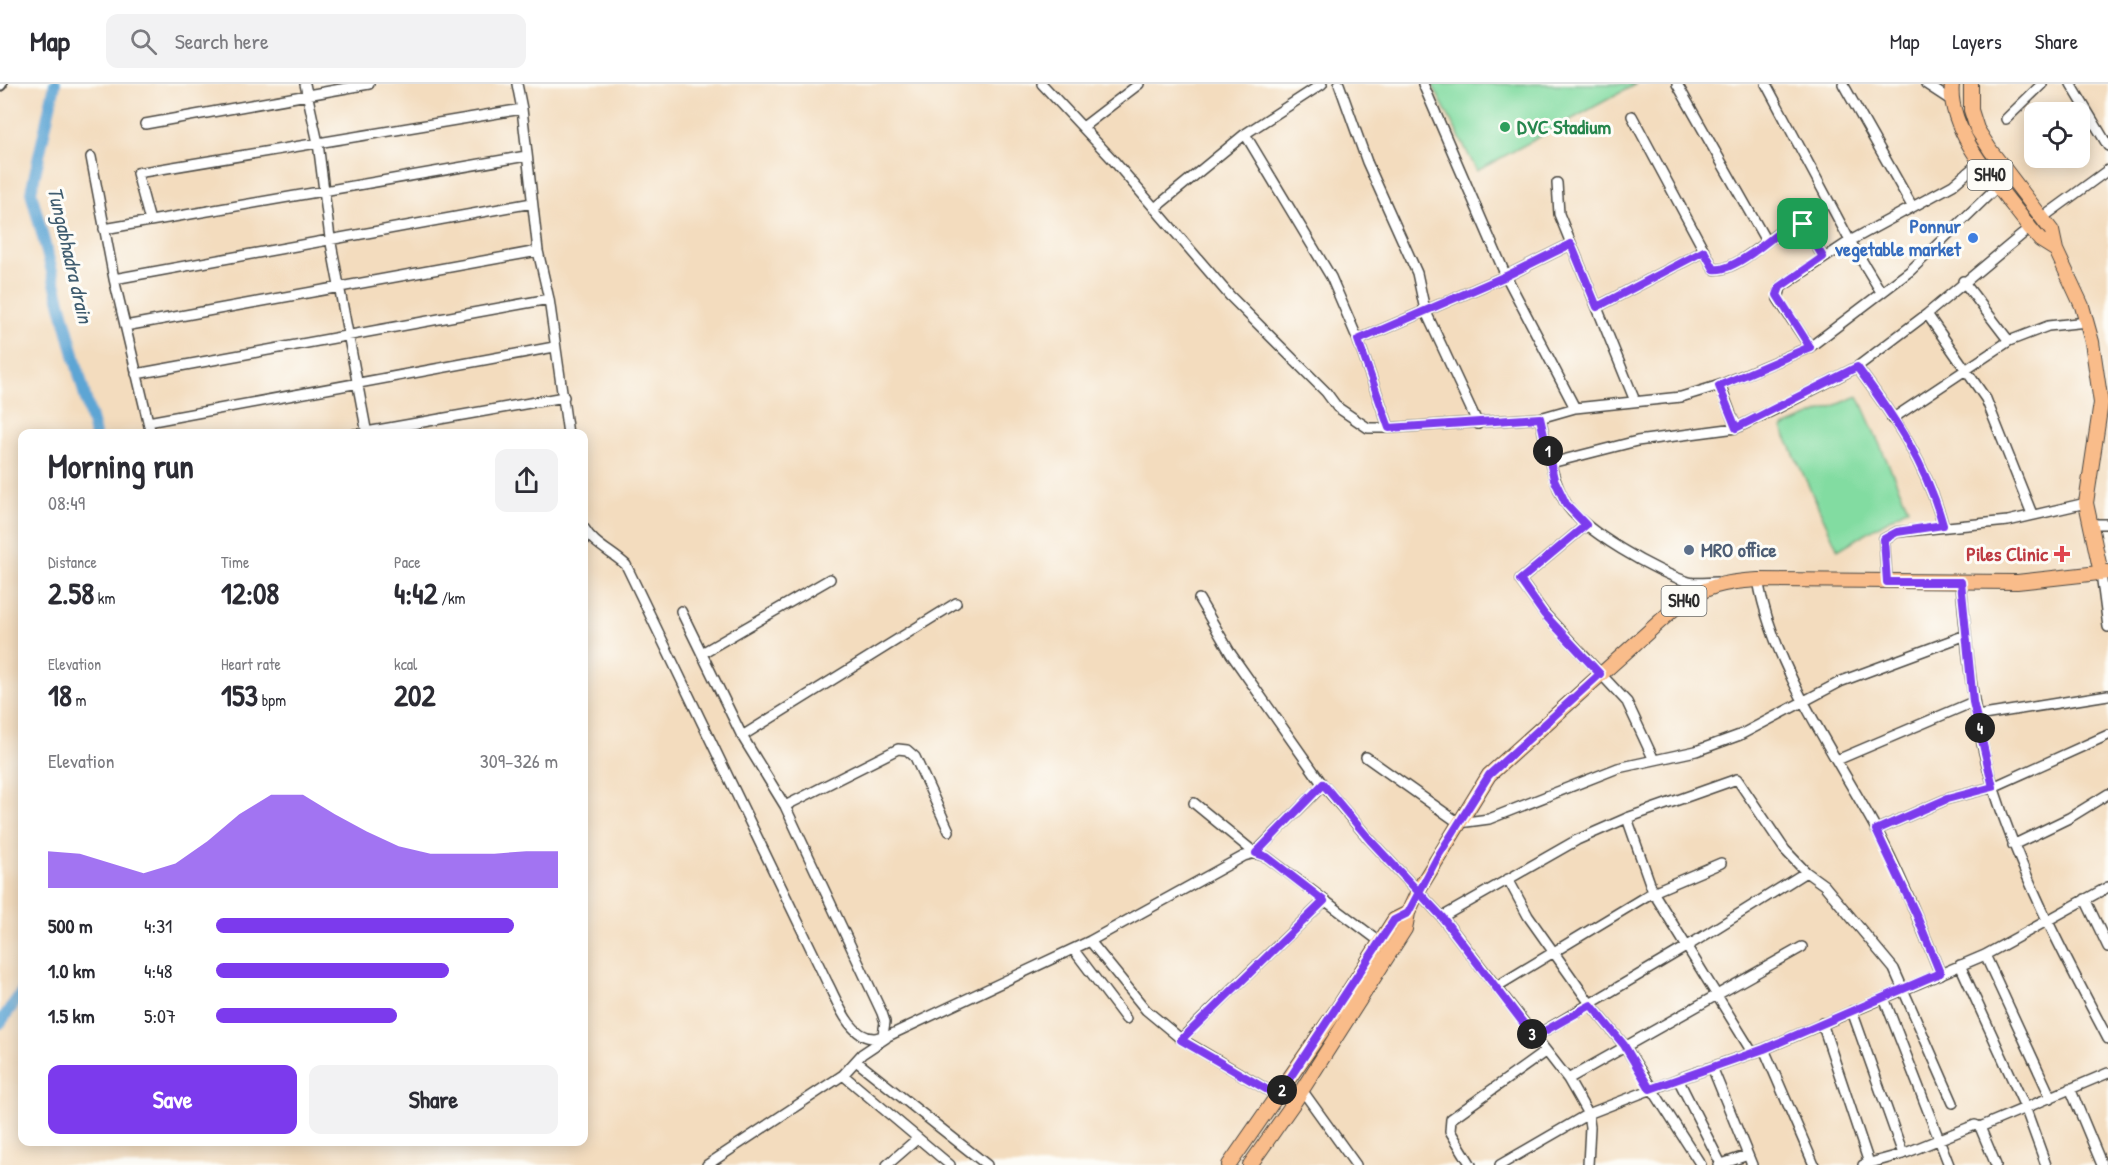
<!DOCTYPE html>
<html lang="en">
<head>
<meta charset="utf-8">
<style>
  :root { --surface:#fff; --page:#f2f2f3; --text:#2b2b33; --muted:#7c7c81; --line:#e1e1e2; --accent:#7c3aed }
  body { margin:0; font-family:"Patrick Hand",sans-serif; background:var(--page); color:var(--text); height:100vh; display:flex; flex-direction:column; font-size:22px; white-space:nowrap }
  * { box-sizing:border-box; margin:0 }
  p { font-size:20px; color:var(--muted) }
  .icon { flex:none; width:33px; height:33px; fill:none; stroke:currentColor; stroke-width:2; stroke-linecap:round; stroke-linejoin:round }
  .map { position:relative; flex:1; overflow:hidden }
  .panel { position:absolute; left:18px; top:345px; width:570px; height:717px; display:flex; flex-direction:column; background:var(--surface); border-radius:12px; box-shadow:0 3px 15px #0003 }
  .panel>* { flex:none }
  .buttons { position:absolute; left:2024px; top:18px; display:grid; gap:12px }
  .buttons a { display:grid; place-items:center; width:66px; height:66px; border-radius:12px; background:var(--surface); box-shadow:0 3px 15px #0003; font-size:30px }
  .pin { position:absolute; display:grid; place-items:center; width:51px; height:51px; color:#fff; margin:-26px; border-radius:12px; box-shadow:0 3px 9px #0006 }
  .km { position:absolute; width:30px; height:30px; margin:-15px; border-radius:50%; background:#222; color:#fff; font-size:16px; line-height:30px; text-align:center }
  .round { display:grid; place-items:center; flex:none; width:63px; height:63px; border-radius:12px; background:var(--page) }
  .overview { display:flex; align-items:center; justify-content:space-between; height:102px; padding:0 30px }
  h1 { font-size:33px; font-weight:700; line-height:45px }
  .metrics { display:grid; grid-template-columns:repeat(3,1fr); gap:9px; height:102px; padding:6px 30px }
  .metrics div { display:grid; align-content:center }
  .metrics b { font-size:30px; font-weight:700 }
  .metrics small { font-size:16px; font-weight:400 }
  .metrics p { font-size:16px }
  .chart { height:168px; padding:12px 30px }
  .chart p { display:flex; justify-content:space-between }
  .chart svg { width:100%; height:108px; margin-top:6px; fill:var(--accent); opacity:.7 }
  .cta { display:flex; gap:12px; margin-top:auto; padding:12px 30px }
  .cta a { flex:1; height:69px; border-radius:12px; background:var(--accent); color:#fff; font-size:24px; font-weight:700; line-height:69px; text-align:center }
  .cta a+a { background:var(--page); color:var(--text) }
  ul { padding:0 30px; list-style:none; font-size:20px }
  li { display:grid; grid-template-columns:96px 72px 1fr; align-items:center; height:45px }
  li i { height:15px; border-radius:8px; background:var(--accent) }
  header { display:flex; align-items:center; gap:36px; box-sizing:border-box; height:84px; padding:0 30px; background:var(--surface); border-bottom:2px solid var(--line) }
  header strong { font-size:28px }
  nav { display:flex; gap:33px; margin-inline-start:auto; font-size:21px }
  .search { width:420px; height:54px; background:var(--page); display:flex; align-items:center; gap:15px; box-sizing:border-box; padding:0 21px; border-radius:12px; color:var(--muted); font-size:22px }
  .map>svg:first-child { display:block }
</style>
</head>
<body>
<header>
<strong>Map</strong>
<div class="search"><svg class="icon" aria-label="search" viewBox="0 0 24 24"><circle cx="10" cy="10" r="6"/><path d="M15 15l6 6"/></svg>Search here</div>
<nav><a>Map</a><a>Layers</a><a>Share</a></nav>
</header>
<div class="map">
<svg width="2108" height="1081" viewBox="0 0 2108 1081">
  <rect width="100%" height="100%" fill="#fdfcf7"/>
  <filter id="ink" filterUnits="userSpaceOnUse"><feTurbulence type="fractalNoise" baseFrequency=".0167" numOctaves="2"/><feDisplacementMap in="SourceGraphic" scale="12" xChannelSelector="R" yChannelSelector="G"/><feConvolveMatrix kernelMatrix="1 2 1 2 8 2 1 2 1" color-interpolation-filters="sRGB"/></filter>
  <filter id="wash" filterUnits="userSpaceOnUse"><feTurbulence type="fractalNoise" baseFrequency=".008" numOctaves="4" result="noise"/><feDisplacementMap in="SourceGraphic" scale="24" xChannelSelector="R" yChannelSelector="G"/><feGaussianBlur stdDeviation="1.35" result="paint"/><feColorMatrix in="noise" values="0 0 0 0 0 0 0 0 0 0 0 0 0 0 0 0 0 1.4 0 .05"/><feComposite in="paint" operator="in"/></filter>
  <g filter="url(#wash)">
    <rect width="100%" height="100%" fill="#f3dcbe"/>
    <path fill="#82dca1" stroke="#568466" stroke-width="1.5" d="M 1432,0 L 1636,0 L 1477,87 Z
      M 1858,312 L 1908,424 L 1838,466 L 1782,344 Z"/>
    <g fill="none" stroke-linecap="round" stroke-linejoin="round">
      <path stroke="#5da5d4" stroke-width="12" d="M 55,0 L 31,108 L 95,350
        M 0,939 L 22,908"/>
    </g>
  </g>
  <g filter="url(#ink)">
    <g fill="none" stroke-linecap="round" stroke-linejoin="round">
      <g stroke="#494641" stroke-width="12">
        <path id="minor" d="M 305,0 L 318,59 L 330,154 L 367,350
          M 517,0 L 522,25 L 538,167 L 549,215 L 568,350
          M 1042,0 L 1114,77 L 1230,212 L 1326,308 L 1337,323 L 1368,344 L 1389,344 L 1540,334 L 1575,324 L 1681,313 L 1720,301 L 1810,263 L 1910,187 L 1999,101
          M 1339,0 L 1367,78 L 1417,189 L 1425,226 L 1478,340
          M 1423,0 L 1506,192 L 1575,324
          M 1677,0 L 1766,157
          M 1766,0 L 1850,157 L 1881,208
          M 1843,0 L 1912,122
          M 1926,0 L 1952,17
          M 2071,0 L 2108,62
          M 1632,32 L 1714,185 C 1736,189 1774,148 1795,138 L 1803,140 L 1823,173
          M 2006,35 L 2042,0
          M 145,40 L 369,0
          M 1083,43 L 1139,0
          M 1245,50 L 1331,193 L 1358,256 L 1389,344
          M 91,73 L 114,195 L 151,350
          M 1557,99 L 1559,130 L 1635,317
          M 1155,124 L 1245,50 L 1322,0
          M 2042,134 L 2108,86
          M 150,137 L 137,89 L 522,25
          M 104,145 L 526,72
          M 114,195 L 532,119
          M 1963,197 L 2009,257
          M 1597,223 L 1704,167
          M 1927,230 L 1986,315 L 2032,430
          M 125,242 L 538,167
          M 1358,256 L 1506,192 L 1571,160
          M 1810,263 L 1778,215 L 1781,203 L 1850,157 L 1953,101 L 1981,77
          M 1857,283 C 1895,334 1926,380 1943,441
          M 136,290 L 549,215
          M 1720,301 L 1736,344
          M 1540,334 C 1547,362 1551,393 1565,418 C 1580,445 1659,490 1689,498 C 1697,500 1708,498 1717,498
          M 1892,335 L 2009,257 L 2048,242 L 2087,238
          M 148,338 L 554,263
          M 355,350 L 564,313
          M 1551,379 L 1637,357 L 1736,344 L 1778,324 L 1857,283 L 1927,230 L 2030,144
          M 2089,440 L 2108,440
          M 1586,441 L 1520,496 L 1544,529 L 1627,618 L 1653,674
          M 584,444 C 593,460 612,468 626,481 L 827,898 C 837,916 849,954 874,954 C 879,954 882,951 888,952 L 1090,857 L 1244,772 L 1255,769 L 1267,773 L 1379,857
          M 2101,489 L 2108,543
          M 1758,496 C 1773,582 1833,667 1875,743 C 1900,789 1920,840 1940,889
          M 1887,498 L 1884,455 L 1897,448 L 2008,437 L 2086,419
          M 1961,498 C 1967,568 1973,638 1994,705 C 2022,793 2065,873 2108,955
          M 1199,515 L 1231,570 L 1323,701 L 1370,756 L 1442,833 L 1568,995 L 1588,1030 L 1590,1043 L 1588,1081
          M 681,527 L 742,652 L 785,722 L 882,929 L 885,938 L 883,951
          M 702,569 L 830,495
          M 1977,632 L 2108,611
          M 742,652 L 956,519
          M 1366,673 L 1459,739 L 1489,735 L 1618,684 L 1696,667 L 1740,651 L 1842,597 L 1966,551
          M 1837,676 L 1973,618
          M 1194,719 L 1255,769 L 1323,701
          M 785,722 L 898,665 L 907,666 L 915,673 L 949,747
          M 1627,734 L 1653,808 L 1752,968
          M 1876,746 L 1947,715 L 1993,703 L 2108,651
          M 2013,761 L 2069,734 L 2108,710
          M 1508,795 L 1528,832 L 1591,921 L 1624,961 L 1701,1081
          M 2085,815 L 2108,863
          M 1442,833 L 1577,756 L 1627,734 L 1737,695 L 1785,766 L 1806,788 L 1824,801 L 1894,885 L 1953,1019
          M 1090,857 L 1146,926 L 1181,955 L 1278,1012
          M 1073,865 L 1126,935
          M 1985,871 L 2051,1014
          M 1960,881 L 2025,1023 L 2046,1081
          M 1496,903 L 1653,808 L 1721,779
          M 1884,914 L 1949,1081
          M 1852,927 L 1903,1070
          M 1822,939 L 1869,1079
          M 1534,953 L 1686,863 L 1806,788
          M 1181,955 L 1324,817
          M 1764,965 L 1814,1081
          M 856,977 L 987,1081
          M 1712,983 L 1752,1081
          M 843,991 L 950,1081
          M 1568,995 L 1802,863
          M 1678,995 L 1721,1080
          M 2070,1004 L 2102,1081
          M 1302,1006 L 1356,1081
          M 1980,1043 L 1996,1081
          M 707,1081 L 843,991 L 862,970 L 886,954
          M 887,1081 L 917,1055
          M 1471,1081 L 1450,1047 L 1451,1035 L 1546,967
          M 1500,1081 L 1588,1030 L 1678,995 L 1764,965 L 1985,871 L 2108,803
          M 1719,1081 L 1748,1071
          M 1863,1081 L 1903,1070 L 1975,1041 L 1980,1043 L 2108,989"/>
      </g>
      <g stroke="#494641" stroke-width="14">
        <path id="tertiary" d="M 0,1 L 1,0"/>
      </g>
      <g stroke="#494641" stroke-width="16">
        <path id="primary" d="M 1952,0 C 1946,48 2003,107 2030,144 L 2040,156 L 2056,166
          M 1971,0 L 1971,26 L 1977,45 L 1991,67 L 2052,147 L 2056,166 L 2082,222 L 2092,258 L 2101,319 L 2086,419 L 2101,489
          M 1229,1081 L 1338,924 L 1394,836 L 1408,829
          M 1250,1081 L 1295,1017 L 1405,845 L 1408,829 L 1419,805 L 1489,691 L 1676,523 C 1706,502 1722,498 1758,496 L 2017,498 L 2108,488"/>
      </g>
      <use href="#minor" stroke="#fff" stroke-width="9"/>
      <use href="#tertiary" stroke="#fff" stroke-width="10"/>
      <use href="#primary" stroke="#f9bc8a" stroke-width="14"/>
    </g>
  </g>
  <g fill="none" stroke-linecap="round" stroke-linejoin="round" filter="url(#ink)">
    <g stroke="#fff" stroke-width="12">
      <path id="route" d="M 1803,140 L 1794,138 L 1790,140 C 1775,151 1733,189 1714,185 L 1704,167 L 1597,223 L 1571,160 L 1506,192 L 1358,256 L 1389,344 L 1540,334 L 1554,395 L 1566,420 L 1586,441 L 1520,496 L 1544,530 L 1600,590 L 1489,691 L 1437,774 L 1408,829 L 1394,836 L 1278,1012 L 1181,956 L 1324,817 L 1267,773 L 1256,769 L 1323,700 L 1370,756 L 1442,833 L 1534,953 L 1591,921 L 1624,961 L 1650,1005 L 1764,965 L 1940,889 L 1916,830 L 1876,746 L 1947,715 L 1993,703 L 1973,618 L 1961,498 L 1887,498 L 1884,455 L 1897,448 L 1943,441 C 1926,380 1895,334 1857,283 L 1736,344 L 1719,302 L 1810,263 L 1777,211 L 1780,203 L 1823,173 L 1803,140"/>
    </g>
    <use href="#route" stroke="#7c3aed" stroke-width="8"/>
  </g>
  <circle fill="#2e9e5b" stroke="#fdfcf7" stroke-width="2" cx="1505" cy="43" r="6"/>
  <circle fill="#3f7fe0" stroke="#fdfcf7" stroke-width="2" cx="1973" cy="154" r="6"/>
  <circle fill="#5c6f8a" stroke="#fdfcf7" stroke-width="2" cx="1689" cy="466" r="6"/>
  <path fill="#e0444e" stroke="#fdfcf7" stroke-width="2" d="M2059 461h6v6h6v6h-6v6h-6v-6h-6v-6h6z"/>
  <g text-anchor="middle" stroke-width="6" stroke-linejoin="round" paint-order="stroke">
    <g fill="#fdfcf7" stroke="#6a6a68" stroke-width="1.5">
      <rect x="1967.5" y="76" width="45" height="30" rx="4.5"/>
      <rect x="1661.5" y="502" width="45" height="30" rx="4.5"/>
    </g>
    <g font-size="18" font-weight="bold" fill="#2b2b2b">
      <text x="1990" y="97">SH40</text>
      <text x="1684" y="523">SH40</text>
    </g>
    <g font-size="20" font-weight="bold" fill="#27864d" stroke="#fdfcf7" text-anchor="start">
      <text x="1517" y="50">DVC Stadium</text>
    </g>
    <g font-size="20" font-weight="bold" fill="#366cbe" stroke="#fdfcf7" text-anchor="end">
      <text x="1961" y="149">Ponnur<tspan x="1961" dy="23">vegetable market</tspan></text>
    </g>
    <g font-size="20" font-weight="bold" fill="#4e5e75" stroke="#fdfcf7" text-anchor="start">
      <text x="1701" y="473">MRO office</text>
    </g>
    <g font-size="20" font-weight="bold" fill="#be3a42" stroke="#fdfcf7" text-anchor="end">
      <text x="2048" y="477">Piles Clinic</text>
    </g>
    <g font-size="21" font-style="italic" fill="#3f5c6f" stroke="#fdfcf7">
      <text transform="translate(70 171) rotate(77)" y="7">Tungabhadra drain</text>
    </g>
  </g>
</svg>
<div class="buttons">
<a><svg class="icon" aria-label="locate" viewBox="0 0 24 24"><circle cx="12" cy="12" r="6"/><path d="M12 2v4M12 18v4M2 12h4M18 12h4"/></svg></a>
</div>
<div class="pin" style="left:1803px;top:140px;background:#1e9e55"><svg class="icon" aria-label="arrive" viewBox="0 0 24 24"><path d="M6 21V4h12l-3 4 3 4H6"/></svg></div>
<b class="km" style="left:1548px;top:367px">1</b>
<b class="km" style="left:1282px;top:1006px">2</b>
<b class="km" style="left:1532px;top:950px">3</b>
<b class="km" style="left:1980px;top:644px">4</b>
<section class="panel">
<div class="overview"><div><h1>Morning run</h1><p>08:49</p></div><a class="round"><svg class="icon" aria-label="share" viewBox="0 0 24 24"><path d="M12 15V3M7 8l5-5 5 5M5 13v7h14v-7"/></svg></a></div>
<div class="metrics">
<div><p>Distance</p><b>2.58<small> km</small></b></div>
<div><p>Time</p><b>12:08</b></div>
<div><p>Pace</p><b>4:42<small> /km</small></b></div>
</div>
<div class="metrics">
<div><p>Elevation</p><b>18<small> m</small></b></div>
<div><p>Heart rate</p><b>153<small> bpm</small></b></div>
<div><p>kcal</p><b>202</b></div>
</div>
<div class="chart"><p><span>Elevation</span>309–326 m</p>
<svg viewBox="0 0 160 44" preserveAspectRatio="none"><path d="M0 44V29L10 30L20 34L30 38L40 34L50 25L60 14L70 6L80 6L90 14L100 21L110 27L120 30L130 30L140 30L150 29L160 29V44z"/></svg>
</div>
<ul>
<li><b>500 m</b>4:31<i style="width:87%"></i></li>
<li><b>1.0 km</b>4:48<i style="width:68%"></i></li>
<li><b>1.5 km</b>5:07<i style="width:53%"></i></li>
</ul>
<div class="cta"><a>Save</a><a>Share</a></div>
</section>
</div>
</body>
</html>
